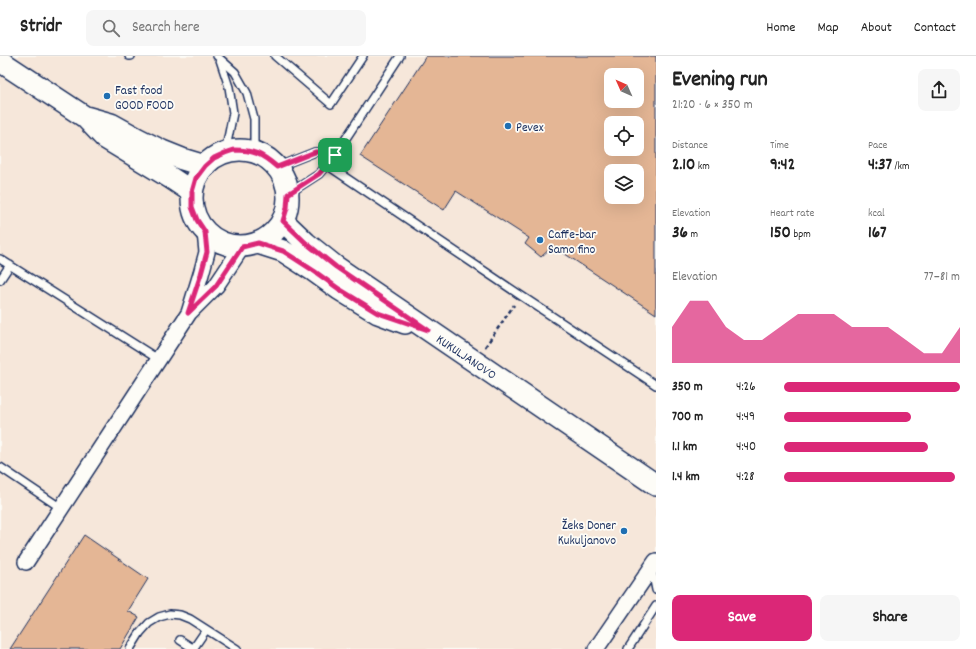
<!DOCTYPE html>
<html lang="en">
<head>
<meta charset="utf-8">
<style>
  :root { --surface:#fff; --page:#f6f6f6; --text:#222; --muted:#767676; --line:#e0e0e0; --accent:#db2777 }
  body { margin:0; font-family:Dekko,sans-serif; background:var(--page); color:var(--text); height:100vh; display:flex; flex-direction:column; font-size:15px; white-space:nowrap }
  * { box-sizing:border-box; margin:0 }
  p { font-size:13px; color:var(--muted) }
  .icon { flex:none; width:22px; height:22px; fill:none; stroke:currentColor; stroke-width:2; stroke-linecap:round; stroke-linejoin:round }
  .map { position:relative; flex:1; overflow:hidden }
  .sheet { display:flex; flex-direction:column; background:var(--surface); width:320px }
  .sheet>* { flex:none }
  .needle { width:26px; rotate:315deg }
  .fabs { position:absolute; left:604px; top:12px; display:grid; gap:8px }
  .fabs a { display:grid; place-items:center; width:40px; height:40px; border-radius:8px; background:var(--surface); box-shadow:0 4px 16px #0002; font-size:20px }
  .pin { position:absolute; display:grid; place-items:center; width:34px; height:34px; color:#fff; margin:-17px; border-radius:8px; box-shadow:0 2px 6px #0006 }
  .round { display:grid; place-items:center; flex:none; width:42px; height:42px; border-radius:8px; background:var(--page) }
  .headline { display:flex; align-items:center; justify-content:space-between; height:68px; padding:0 16px }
  h1 { font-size:22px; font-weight:700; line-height:30px }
  .figures { display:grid; grid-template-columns:repeat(3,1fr); gap:6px; height:68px; padding:4px 16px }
  .figures div { display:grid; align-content:center }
  .figures b { font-size:17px; font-weight:700 }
  .figures small { font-size:11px; font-weight:400 }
  .figures p { font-size:11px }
  .chart { height:112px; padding:8px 16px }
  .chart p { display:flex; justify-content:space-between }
  .chart svg { width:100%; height:72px; margin-top:4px; fill:var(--accent); opacity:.7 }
  .action { display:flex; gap:8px; margin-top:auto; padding:8px 16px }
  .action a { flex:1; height:46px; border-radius:8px; background:var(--accent); color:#fff; font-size:16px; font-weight:700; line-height:46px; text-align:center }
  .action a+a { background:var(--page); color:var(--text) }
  ul { padding:0 16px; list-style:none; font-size:13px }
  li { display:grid; grid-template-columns:64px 48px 1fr; align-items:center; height:30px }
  li i { height:10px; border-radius:5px; background:var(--accent) }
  header { display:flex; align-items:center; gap:24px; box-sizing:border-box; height:56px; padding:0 20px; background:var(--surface); border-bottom:1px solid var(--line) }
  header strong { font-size:19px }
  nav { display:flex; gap:22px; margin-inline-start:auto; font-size:14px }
  .search { width:280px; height:36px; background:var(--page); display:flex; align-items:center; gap:10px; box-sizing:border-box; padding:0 14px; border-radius:8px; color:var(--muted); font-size:15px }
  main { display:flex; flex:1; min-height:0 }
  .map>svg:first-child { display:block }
</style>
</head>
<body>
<header>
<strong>Stridr</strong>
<div class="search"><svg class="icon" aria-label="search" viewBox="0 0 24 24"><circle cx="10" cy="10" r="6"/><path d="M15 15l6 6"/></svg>Search here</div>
<nav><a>Home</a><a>Map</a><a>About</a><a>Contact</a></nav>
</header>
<main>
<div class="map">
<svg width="656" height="593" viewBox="0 0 656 593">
  <rect width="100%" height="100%" fill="#fdfcf7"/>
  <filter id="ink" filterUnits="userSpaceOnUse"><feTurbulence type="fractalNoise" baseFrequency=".025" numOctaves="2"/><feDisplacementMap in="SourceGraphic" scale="8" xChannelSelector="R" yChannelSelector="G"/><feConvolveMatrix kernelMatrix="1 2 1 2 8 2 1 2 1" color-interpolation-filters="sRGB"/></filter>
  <g filter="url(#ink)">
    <path fill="#f6e7da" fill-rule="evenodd" d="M 0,0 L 656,0 L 656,593 L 0,593 ZM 611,19 L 637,19 L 637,45 L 611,45 ZM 611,67 L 637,67 L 637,93 L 611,93 ZM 611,115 L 637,115 L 637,141 L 611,141 Z"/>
    <path fill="#e4b695" stroke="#1b2f5e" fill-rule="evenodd" d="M 426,0 L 656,0 L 656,258 L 553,190 L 541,201 L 525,188 L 529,182 L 456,135 L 444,154 L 360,100 ZM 611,19 L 637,19 L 637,45 L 611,45 ZM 611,67 L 637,67 L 637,93 L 611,93 ZM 611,115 L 637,115 L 637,141 L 611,141 Z
      M 84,479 L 148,523 L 128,555 L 139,561 L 120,593 L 10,593 Z"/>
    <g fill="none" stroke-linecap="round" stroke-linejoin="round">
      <g stroke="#1b2f5e" stroke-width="10">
        <path id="lane" d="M 129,0 L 131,0
          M 217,0 L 235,16 L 247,37 L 254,63 L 254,96
          M 275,0 L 331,48 L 363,0
          M 220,4 L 229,31 L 233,57 L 225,97
          M 327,109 L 520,239 L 656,329
          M 277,111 L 315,96 L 326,96 L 335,99
          M 288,138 L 319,118 L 335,99 L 400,0
          M 0,203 L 158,303
          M 0,224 L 10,209
          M 0,411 L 61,452
          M 652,514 L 656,534
          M 180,584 L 194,593
          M 130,593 L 140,577 L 149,567 L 159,561 L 170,558 L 180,559 L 190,563 L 237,593
          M 193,593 L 206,574
          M 628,593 L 656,550"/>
      </g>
      <g stroke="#1b2f5e" stroke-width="18">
        <path id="street" d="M 205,176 L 207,196 L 201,218 L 189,257 L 216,230 L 242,191
          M 26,506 L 189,257
          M 596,593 L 656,505"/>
      </g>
      <g stroke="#1b2f5e" stroke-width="24">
        <path id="secondary" d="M 0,5 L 85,61 L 105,82 L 171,122 L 192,136
          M 86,61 L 111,68 L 138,83 L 162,95 L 182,103 L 205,110
          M192 142a48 48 0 1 1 96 0a48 48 0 1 1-96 0Z
          M 283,165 L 306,187 L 336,211 L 656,429
          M 258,187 L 283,195 L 314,215 L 339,233 L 378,257 L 405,267"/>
      </g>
      <path stroke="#1b2f5e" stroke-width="2.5" stroke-dasharray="4 3" stroke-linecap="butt" d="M 485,291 L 514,249"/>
      <use href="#lane" stroke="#fdfcf7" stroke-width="7"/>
      <use href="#street" stroke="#fdfcf7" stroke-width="15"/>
      <use href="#secondary" stroke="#fdfcf7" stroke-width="21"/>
    </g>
  </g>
  <g fill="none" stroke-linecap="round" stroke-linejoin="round" filter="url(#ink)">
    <g stroke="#fff" stroke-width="8">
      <path id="route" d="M 234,94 C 254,94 262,98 277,111 L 315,96 L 326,96 L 335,99 L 319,118 L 288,138 L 287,152 L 283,165 L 306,187 L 336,211 L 428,274 L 378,257 L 339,233 L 314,215 L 283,195 L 258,187 L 242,191 L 216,230 L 188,257 L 201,218 L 207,196 L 205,176 L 197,164 L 192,151 L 192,136 L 196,122 L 205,110 L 214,102 L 225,97 Z"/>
    </g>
    <use href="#route" stroke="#db2777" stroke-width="5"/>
  </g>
  <g fill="#1f6fb2" stroke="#fdfcf7" stroke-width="1.5">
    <circle cx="107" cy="40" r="4"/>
    <circle cx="508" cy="70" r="4"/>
    <circle cx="540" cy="184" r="4"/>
    <circle cx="624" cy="475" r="4"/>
  </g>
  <g text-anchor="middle" stroke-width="3.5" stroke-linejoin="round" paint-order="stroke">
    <g font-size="13" fill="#1b2f5e" stroke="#fdfcf7" text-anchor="start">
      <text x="115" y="38">Fast food<tspan x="115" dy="15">GOOD FOOD</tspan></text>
      <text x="516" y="75">Pevex</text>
      <text x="548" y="182">Caffe-bar<tspan x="548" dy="15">Samo fino</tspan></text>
      <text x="616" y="473" text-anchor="end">Žeks Doner<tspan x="616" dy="15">Kukuljanovo</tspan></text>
    </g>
    <g font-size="13" fill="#1b2f5e" stroke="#fdfcf7">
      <text transform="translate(467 300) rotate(34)" y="5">KUKULJANOVO</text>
    </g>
  </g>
</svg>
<div class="fabs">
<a><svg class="needle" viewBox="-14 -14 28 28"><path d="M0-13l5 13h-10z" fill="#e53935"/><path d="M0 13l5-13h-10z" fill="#767676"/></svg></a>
<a><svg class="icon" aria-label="locate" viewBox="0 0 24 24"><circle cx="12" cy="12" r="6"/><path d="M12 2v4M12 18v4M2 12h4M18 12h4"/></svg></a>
<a><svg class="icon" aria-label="layers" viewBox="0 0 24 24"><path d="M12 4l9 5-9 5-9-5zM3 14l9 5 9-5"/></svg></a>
</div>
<div class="pin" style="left:335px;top:99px;background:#1e9e55"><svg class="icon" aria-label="arrive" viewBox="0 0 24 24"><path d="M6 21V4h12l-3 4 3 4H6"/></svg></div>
</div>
<section class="sheet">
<div class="headline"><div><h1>Evening run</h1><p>21:20 · 6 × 350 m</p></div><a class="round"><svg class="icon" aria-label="share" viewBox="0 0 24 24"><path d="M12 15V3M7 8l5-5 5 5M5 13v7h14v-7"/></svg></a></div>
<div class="figures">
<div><p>Distance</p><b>2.10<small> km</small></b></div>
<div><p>Time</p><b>9:42</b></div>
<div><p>Pace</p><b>4:37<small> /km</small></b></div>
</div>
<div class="figures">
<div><p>Elevation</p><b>36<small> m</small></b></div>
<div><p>Heart rate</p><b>150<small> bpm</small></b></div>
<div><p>kcal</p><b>167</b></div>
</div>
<div class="chart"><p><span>Elevation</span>77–81 m</p>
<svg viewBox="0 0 160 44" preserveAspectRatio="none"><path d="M0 44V22L10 6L20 6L30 22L40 30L50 30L60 22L70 14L80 14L90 14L100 22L110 22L120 22L130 30L140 38L150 38L160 22V44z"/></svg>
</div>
<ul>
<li><b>350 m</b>4:26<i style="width:100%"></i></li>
<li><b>700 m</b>4:49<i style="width:72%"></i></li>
<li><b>1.1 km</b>4:40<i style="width:82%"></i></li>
<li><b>1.4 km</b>4:28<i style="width:97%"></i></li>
</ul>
<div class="action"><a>Save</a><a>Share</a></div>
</section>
</main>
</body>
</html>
